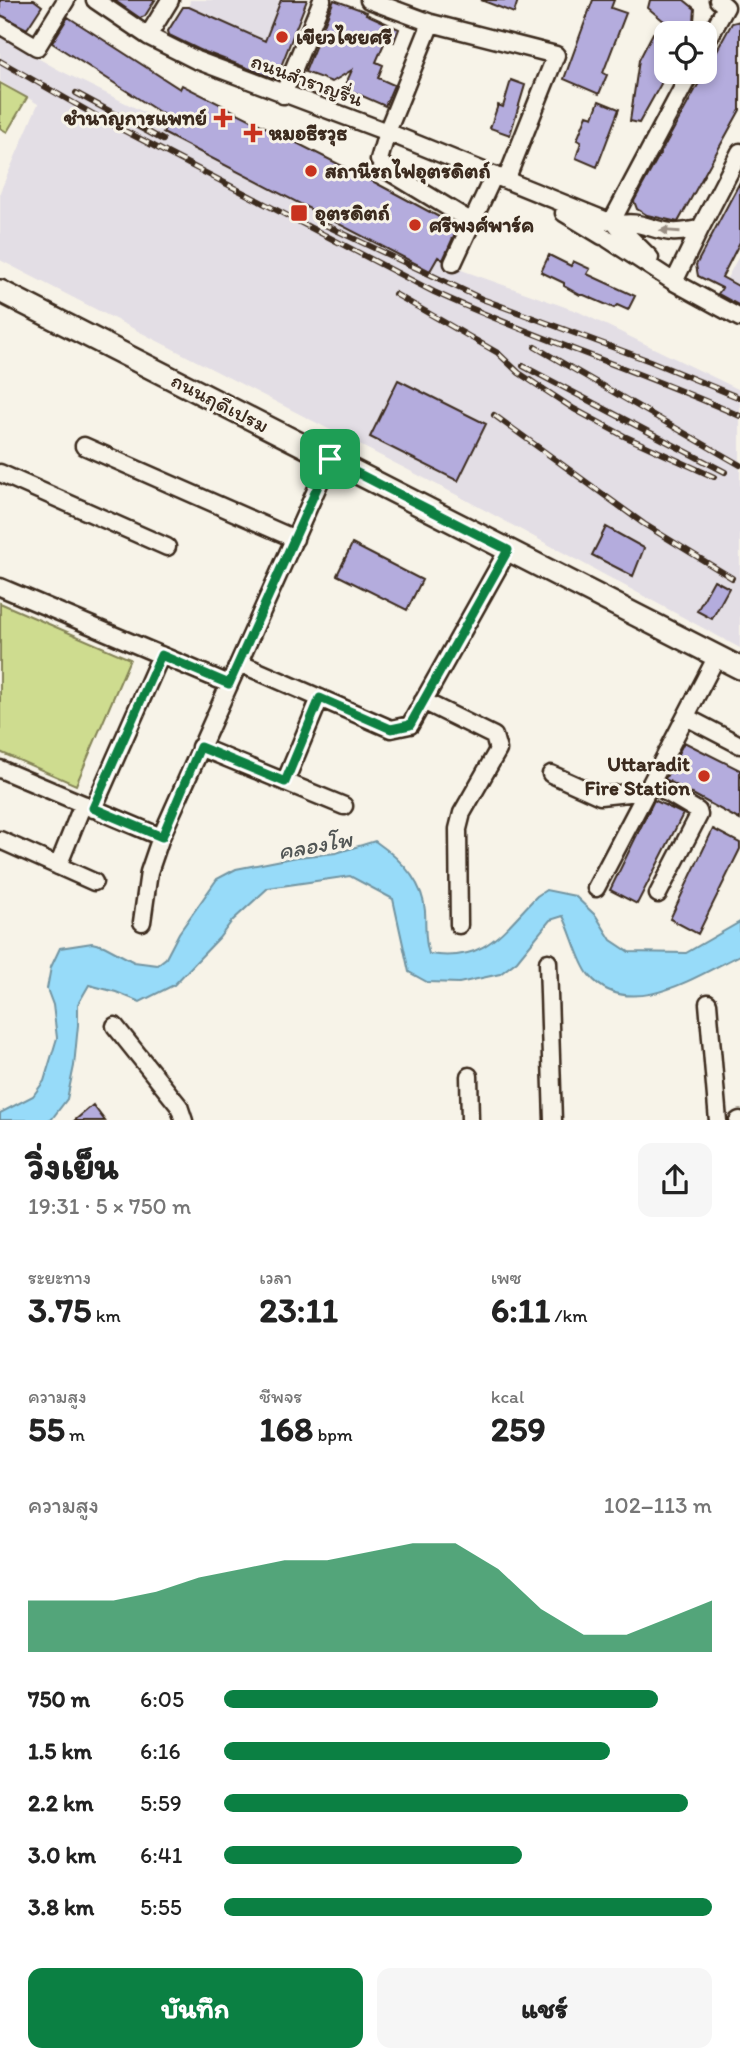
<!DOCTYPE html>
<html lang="th">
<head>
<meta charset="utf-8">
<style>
  :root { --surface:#fff; --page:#f6f6f6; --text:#222; --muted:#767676; --accent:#0b8043 }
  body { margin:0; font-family:Itim,"Playpen Sans Thai",sans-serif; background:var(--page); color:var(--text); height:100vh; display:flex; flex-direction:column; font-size:26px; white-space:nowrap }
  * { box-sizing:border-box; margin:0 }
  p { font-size:23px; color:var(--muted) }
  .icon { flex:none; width:38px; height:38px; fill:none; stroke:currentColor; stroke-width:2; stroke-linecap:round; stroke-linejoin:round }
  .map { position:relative; height:1120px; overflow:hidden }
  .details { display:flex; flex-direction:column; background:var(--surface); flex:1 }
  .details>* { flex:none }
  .fabs { position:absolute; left:654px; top:21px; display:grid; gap:14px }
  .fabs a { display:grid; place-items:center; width:63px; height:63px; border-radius:14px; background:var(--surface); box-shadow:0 4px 10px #0003; font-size:35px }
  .pin { position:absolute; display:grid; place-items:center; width:60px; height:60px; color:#fff; margin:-30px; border-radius:14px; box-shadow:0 4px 10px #0006 }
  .round { display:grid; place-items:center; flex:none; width:74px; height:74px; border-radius:14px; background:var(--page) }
  .summary { display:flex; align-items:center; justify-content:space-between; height:119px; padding:0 28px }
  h1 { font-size:38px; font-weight:800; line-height:52px }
  .figures { display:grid; grid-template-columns:repeat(3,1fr); gap:10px; height:119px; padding:7px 28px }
  .figures div { display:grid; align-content:center }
  .figures b { font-size:35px; font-weight:800 }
  .figures small { font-size:19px; font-weight:400 }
  .figures p { font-size:19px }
  .chart { height:196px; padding:14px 28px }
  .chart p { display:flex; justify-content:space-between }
  .chart svg { width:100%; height:126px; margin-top:7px; fill:var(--accent); opacity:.7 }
  .button { display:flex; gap:14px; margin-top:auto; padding:14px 28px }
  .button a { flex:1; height:80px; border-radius:14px; background:var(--accent); color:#fff; font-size:28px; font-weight:800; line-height:80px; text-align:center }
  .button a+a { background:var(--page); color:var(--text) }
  ul { padding:0 28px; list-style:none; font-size:23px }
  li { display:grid; grid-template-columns:112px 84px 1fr; align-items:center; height:52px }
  li i { height:18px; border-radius:9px; background:var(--accent) }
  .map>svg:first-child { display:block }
</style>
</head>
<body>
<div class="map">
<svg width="740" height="1121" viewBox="0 0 740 1121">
  <rect width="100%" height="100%" fill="#f7f3e8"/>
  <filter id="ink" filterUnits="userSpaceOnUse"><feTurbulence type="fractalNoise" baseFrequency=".0143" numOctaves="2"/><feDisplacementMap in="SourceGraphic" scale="14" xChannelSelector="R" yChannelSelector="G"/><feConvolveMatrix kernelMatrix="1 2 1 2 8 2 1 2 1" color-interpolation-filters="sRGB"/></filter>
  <g filter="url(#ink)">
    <path fill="#e3dee5" d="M 190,0 L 281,0 L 265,41 L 189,7 Z
      M 0,37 L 59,70 L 464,271 L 579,312 L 740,390 L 740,648 L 453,493 L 0,260 L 0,192 L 38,104 L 0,81 Z
      M 740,254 L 740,311 L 730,305 L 740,287 L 726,280 Z"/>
    <path fill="#cedc8f" stroke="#848356" stroke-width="2" d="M 0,83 L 27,98 L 7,132 L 0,128 Z
      M 0,603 L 130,659 L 76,785 L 0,752 Z"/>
    <path fill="#97dbf9" stroke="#7294a1" stroke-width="2" d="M 375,841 C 398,857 423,881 425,911 C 426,927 424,939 429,954 C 486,963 502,931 537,896 L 546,890 L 575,896 L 596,916 L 611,940 L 629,952 L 686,953 L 740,922 L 740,955 C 698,975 629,1023 589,975 C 579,964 571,931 563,916 L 550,920 L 517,961 L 500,974 L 459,983 L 427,982 L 409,972 L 393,899 L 350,876 L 268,888 L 232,921 L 219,938 L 174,985 L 140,1002 L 116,992 L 89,985 L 78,1004 L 78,1025 L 74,1066 L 67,1099 L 51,1120 L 0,1120 L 0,1113 L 33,1096 L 44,1081 L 57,1038 L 53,1005 L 47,989 L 51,967 L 60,948 L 92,943 L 104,946 L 134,962 L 157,965 L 166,958 L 179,933 L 217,879 L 236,869 L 297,857 L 336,853 Z"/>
    <path fill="#b4acdd" stroke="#3b2a1e" stroke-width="2" d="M 0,0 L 34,0 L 42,6 L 27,29 L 0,15 Z
      M 114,0 L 155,0 L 145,16 L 140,18 Z
      M 281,0 L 307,0 L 276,79 L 200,50 L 169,35 L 168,31 L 183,7 L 189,7 L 265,41 Z
      M 334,0 L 367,12 L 366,14 L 399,29 L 394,42 L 386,39 L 376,62 L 383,65 L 378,78 L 394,85 L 385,106 L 344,88 L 352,70 L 332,82 L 305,72 Z
      M 481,0 L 518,0 L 514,13 Z
      M 593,0 L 614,0 L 611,8 L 626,13 L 603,73 L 607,75 L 599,94 L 564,79 Z
      M 650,0 L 684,0 L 695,9 L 694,21 L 688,33 L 667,33 L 667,73 L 639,123 L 630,121 L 639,60 L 653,33 L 657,35 L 665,22 L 648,8 Z
      M 68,17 L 180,89 L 182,85 L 374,182 L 456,226 L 457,229 L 443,260 L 438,257 L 430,271 L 163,133 L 169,121 L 165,120 L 167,117 L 52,43 Z
      M 740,21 L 740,110 L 678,222 L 647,215 L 637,209 L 634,201 L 732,23 Z
      M 511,80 L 525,85 L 510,135 L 490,128 L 498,105 L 503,107 Z
      M 599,101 L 619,109 L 597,167 L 576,158 L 581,142 L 577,140 L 587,115 L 593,117 Z
      M 740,182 L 740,242 L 722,277 L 740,287 L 740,306 L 718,294 L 722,288 L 698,276 L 696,265 Z
      M 549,255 L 571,266 L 573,261 L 590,269 L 587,274 L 635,296 L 628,310 L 617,305 L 614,308 L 584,295 L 580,295 L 564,286 L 564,283 L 541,272 Z
      M 398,380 L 486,424 L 458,481 L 370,437 Z
      M 606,527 L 644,548 L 633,576 L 592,555 Z
      M 352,544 L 422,580 L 407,610 L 337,575 Z
      M 714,580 L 729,588 L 712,619 L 697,611 Z
      M 684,742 L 740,770 L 740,820 L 665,779 Z
      M 654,800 L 683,814 L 637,904 L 610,890 Z
      M 713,829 L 740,843 L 740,849 L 698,934 L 670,919 Z
      M 93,1105 L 105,1121 L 74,1121 Z"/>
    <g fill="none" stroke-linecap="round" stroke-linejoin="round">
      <g stroke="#3b2a1e" stroke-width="21">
        <path id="minor" d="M 95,0 L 148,36 L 196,60 L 387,132 L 607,221
          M 369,0 L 431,23 L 556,55 L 506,180
          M 431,23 L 387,132 L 379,160 L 388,171 L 472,222
          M 0,25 L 37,47 L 66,0
          M 148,36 L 170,0
          M 705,45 L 726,7 L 718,0
          M 283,95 L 322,0
          M 564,213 L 602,236
          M 612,221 L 691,72
          M 617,225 C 638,219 650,230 672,232 C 681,233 691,230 700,229 L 740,152
          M 617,225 L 650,258
          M 608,239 L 674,282 L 740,318
          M 453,263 L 494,175
          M 674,282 L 700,229
          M 84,446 L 295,539
          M 0,473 L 167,547
          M 0,587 L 229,684
          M 239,663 L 391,729 L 410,725 L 508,550
          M 423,701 L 494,736 L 498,750 L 462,813 L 458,829 L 459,925
          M 686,717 L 740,745
          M 200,747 L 344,806
          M 0,769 L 161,837
          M 551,774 L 600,796 L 647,791 L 717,656
          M 285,782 L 320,698
          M 651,783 L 698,811 L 699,815 L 658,894
          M 93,809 L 161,655
          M 0,840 L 94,882
          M 58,866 L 83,804
          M 596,888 L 647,791
          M 142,922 L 149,872 L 161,837 L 330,459
          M 548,962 L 553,1121
          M 708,1003 L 718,1121
          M 115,1026 L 179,1106 L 184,1121
          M 469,1076 L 470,1121
          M 738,1121 L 740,1120"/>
      </g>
      <g stroke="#3b2a1e" stroke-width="26">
        <path id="major" d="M 0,291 L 740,668"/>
      </g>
      <use href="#minor" stroke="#f7f3e8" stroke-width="16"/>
      <use href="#major" stroke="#f7f3e8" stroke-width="21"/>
      <g stroke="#3b2a1e" stroke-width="6">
        <path id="rail" d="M 0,61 L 100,118 L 434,292 C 534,338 640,371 740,416
          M 76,93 L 163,140
          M 321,223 L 482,299 L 650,361 L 740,398
          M 395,294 L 498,353 L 519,373 L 574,409 L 624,436 L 714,477
          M 535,347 L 740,465
          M 523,366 L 725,472
          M 494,415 L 644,524 L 732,578"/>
      </g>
      <use href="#rail" stroke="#f7f3e8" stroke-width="3.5" stroke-dasharray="10" stroke-linecap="butt"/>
    </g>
    <defs><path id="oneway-solid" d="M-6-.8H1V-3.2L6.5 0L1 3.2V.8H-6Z" transform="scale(1.75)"/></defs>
    <use fill="#998e83" href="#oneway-solid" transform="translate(670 231) rotate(-176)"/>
  </g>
  <g fill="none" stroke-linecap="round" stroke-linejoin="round" filter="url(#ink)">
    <g stroke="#fff" stroke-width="14">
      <path id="route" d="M 330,459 L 508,550 L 410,725 L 391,729 L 320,698 L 285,782 L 200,747 L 162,837 L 93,808 L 161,655 L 229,684 Z"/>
    </g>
    <use href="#route" stroke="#0b8043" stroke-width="9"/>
  </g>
  <g fill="#c8321e" stroke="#f7f3e8" stroke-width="2.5">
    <circle cx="282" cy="37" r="7"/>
    <path d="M219.5 107.5h7v7h7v7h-7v7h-7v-7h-7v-7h7z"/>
    <path d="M249.5 122.5h7v7h7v7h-7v7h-7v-7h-7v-7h7z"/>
    <circle cx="311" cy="171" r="7"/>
    <rect x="290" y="204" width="18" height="18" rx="3.5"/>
    <circle cx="415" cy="225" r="7"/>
    <circle cx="704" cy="776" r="7"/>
  </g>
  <g text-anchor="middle" stroke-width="6" stroke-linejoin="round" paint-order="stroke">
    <g font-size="21" font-weight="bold" fill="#3b2a1e" stroke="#f7f3e8" text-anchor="start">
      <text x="296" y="44">เขียวไชยศรี</text>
      <text x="207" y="125" text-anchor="end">ชำนาญการแพทย์</text>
      <text x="269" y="140">หมอธีรวุธ</text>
      <text x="325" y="178">สถานีรถไฟอุตรดิตถ์</text>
      <text x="315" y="220">อุตรดิตถ์</text>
      <text x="429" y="232">ศรีพงศ์พาร์ค</text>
      <text x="690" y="771" text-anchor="end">Uttaradit<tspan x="690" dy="24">Fire Station</tspan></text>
    </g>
    <g font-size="21" fill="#3b2a1e" stroke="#f7f3e8">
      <text transform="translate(307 80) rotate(20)" y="7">ถนนสำราญรื่น</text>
      <text transform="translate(220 403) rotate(27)" y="7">ถนนฤดีเปรม</text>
    </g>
    <g font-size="23" font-style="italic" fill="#525655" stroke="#f7f3e8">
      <text transform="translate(315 845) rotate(-10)" y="8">คลองโพ</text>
    </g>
  </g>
</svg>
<div class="fabs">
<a><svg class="icon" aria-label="locate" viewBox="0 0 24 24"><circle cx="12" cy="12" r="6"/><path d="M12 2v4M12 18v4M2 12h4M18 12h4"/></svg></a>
</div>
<div class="pin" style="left:330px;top:459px;background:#1e9e55"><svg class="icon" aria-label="arrive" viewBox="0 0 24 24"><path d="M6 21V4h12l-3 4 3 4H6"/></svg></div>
</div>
<section class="details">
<div class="summary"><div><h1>วิ่งเย็น</h1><p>19:31 · 5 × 750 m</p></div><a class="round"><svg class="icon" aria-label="share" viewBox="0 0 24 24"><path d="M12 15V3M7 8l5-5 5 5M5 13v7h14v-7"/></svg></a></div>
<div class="figures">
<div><p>ระยะทาง</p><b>3.75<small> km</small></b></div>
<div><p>เวลา</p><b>23:11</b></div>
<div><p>เพซ</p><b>6:11<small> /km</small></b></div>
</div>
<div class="figures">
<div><p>ความสูง</p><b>55<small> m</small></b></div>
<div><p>ชีพจร</p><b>168<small> bpm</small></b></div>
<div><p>kcal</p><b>259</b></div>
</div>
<div class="chart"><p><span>ความสูง</span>102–113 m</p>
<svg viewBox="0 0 160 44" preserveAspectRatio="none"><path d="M0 44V26L10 26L20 26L30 23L40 18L50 15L60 12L70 12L80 9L90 6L100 6L110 15L120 29L130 38L140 38L150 32L160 26V44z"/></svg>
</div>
<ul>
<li><b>750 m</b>6:05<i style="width:89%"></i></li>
<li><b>1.5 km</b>6:16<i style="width:79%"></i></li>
<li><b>2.2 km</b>5:59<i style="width:95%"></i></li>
<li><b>3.0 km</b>6:41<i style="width:61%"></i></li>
<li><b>3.8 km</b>5:55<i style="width:100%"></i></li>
</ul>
<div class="button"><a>บันทึก</a><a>แชร์</a></div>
</section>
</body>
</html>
